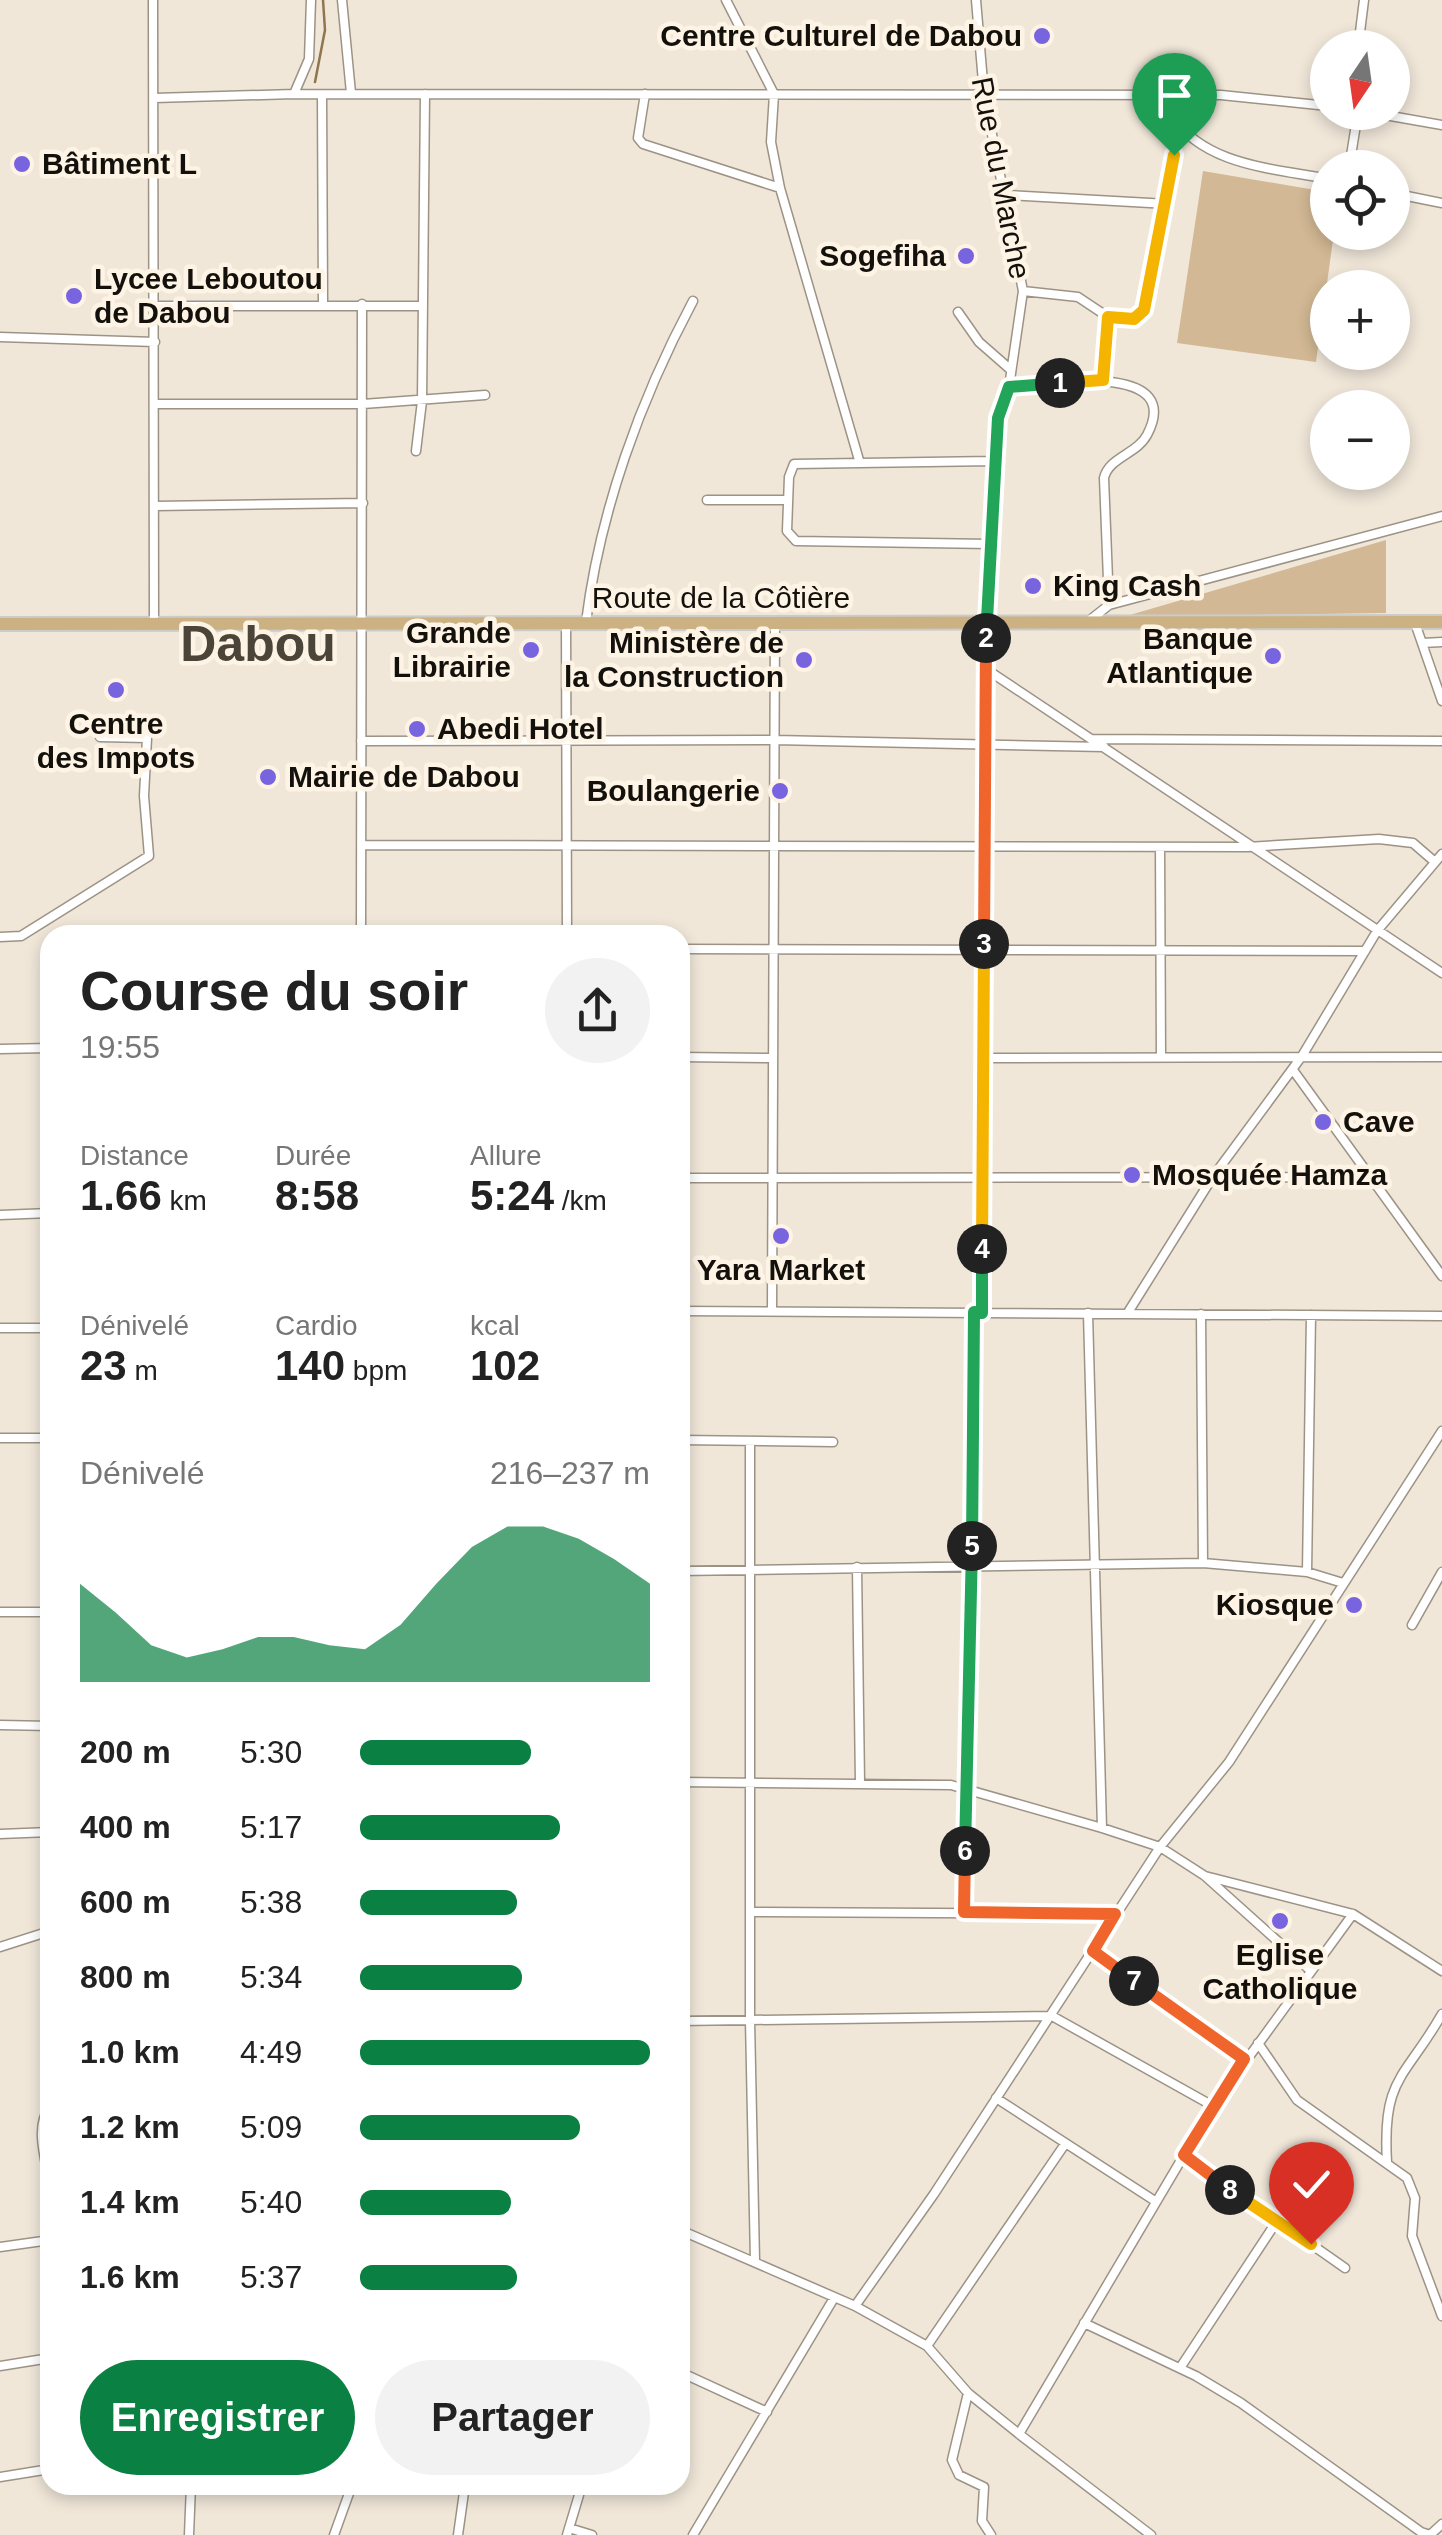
<!DOCTYPE html>
<html lang="fr">
<head>
<meta charset="utf-8">
<style>
  :root { --surface:#fff; --page:#f2f2f2; --text:#222; --muted:#767676; --accent:#0b8043 }
  body { margin:0; font-family:Arial,sans-serif; background:var(--page); color:var(--text); height:100vh; display:flex; flex-direction:column; font-size:38px; white-space:nowrap }
  * { box-sizing:border-box; margin:0 }
  p { font-size:32px; color:var(--muted) }
  .icon { flex:none; width:55px; height:55px; fill:none; stroke:currentColor; stroke-width:2; stroke-linecap:round; stroke-linejoin:round }
  .map { position:relative; flex:1; overflow:hidden }
  .details { position:absolute; left:40px; top:925px; width:650px; height:1570px; display:flex; flex-direction:column; background:var(--surface); border-radius:30px; box-shadow:0 5px 15px #0003 }
  .details>* { flex:none }
  .needle { width:65px; rotate:193deg }
  .controls { position:absolute; left:1310px; top:30px; display:grid; gap:20px }
  .controls a { display:grid; place-items:center; width:100px; height:100px; border-radius:50%; background:var(--surface); box-shadow:0 5px 15px #0003; font-size:50px }
  .pin { position:absolute; display:grid; place-items:center; width:85px; height:85px; color:#fff; margin:-102px -42px; border-radius:50% 50% 50% 0; rotate:-45deg; box-shadow:0 0 10px #0007 }
  .pin .icon { rotate:45deg }
  .km { position:absolute; width:50px; height:50px; margin:-25px; border-radius:50%; background:#222; color:#fff; font-size:28px; line-height:50px; text-align:center }
  .round { display:grid; place-items:center; flex:none; width:105px; height:105px; border-radius:52px; background:var(--page) }
  .summary { display:flex; align-items:center; justify-content:space-between; height:170px; padding:0 40px }
  h1 { font-size:55px; font-weight:600; line-height:75px }
  .figures { display:grid; grid-template-columns:repeat(3,1fr); gap:15px; height:170px; padding:10px 40px }
  .figures div { display:grid; align-content:center }
  .figures b { font-size:42px; font-weight:600 }
  .figures small { font-size:28px; font-weight:400 }
  .figures p { font-size:28px }
  .chart { height:280px; padding:20px 40px }
  .chart p { display:flex; justify-content:space-between }
  .chart svg { width:100%; height:180px; margin-top:10px; fill:var(--accent); opacity:.7 }
  .button { display:flex; gap:20px; margin-top:auto; padding:20px 40px }
  .button a { flex:1; height:115px; border-radius:60px; background:var(--accent); color:#fff; font-size:40px; font-weight:600; line-height:115px; text-align:center }
  .button a+a { background:var(--page); color:var(--text) }
  ul { padding:0 40px; list-style:none; font-size:32px }
  li { display:grid; grid-template-columns:160px 120px 1fr; align-items:center; height:75px }
  li i { height:25px; border-radius:12px; background:var(--accent) }
  .map>svg:first-child { display:block }
</style>
</head>
<body>
<div class="map">
<svg width="1442" height="2535" viewBox="0 0 1442 2535">
  <rect width="100%" height="100%" fill="#f0e7d9"/>
  <path fill="#d2b894" d="M 1203,171 L 1327,192 L 1328,232 L 1334,233 L 1316,362 L 1177,343 Z
    M 1386,540 L 1386,613 L 1123,617 Z"/>
  <g fill="none" stroke-linecap="round" stroke-linejoin="round">
    <path stroke="#90754e" stroke-width="2.5" d="M 315,82 L 325,30 L 323,0"/>
    <g stroke="#9c9386" stroke-width="11">
      <path id="minor" d="M 153,0 L 154,625
        M 342,0 L 351,93
        M 726,0 L 774,94 L 771,142 L 780,188 L 859,460
        M 976,0 L 984,94 L 1023,291 L 1009,387 L 994,435 L 986,624 L 982,1313
        M 1358,48 L 1364,0
        M 294,94 L 309,59 L 311,0
        M 645,94 L 638,138 L 643,144 L 780,188
        M 322,95 L 323,303
        M 154,98 L 294,94 L 1221,95 L 1328,106
        M 1368,112 L 1442,125
        M 1171,115 C 1205,166 1272,168 1328,179
        M 1349,168 L 1358,112
        M 1392,193 L 1442,203
        M 1007,195 L 1168,204
        M 1023,291 L 1078,297 L 1108,317 L 1141,316 L 1154,274 L 1174,166 L 1168,95
        M 155,306 L 423,306
        M 958,312 L 979,342 L 1011,370
        M 0,337 L 155,342
        M 1103,379 L 1108,317
        M 1009,387 C 1040,384 1187,359 1147,435 C 1137,454 1109,457 1104,478 L 1109,605
        M 156,404 L 363,404 L 485,395
        M 416,451 L 422,401 L 425,94
        M 707,500 L 787,500
        M 155,506 L 363,503
        M 990,544 L 796,541 L 787,531 L 789,477 L 794,464 L 993,461
        M 1090,620 L 1109,605 L 1442,516
        M 566,622 L 567,935
        M 586,622 C 600,511 640,400 693,301
        M 1415,623 L 1442,701
        M 1422,643 L 1442,642
        M 986,669 L 1442,973
        M 1092,739 L 1442,741
        M 361,741 L 775,740 L 1104,747
        M 361,845 L 1247,847 L 1379,839 L 1413,843 L 1435,862
        M 1160,847 L 1161,1057
        M 361,935 L 362,304
        M 0,937 L 21,936 L 149,856 L 144,796 L 147,738 L 100,737
        M 680,949 L 1365,951
        M 0,1049 L 50,1048
        M 680,1057 L 773,1058
        M 983,1058 L 1442,1057
        M 1293,1070 L 1442,1276
        M 680,1178 L 1371,1177
        M 0,1215 L 50,1213
        M 680,1311 L 1442,1316
        M 772,1311 L 775,623
        M 1088,1313 L 1102,1828
        M 1127,1314 L 1212,1178 L 1302,1056 L 1377,931 L 1442,854
        M 1201,1314 L 1203,1563
        M 0,1328 L 50,1328
        M 0,1438 L 50,1438
        M 680,1440 L 833,1442
        M 750,1442 L 750,2020 L 755,2261
        M 857,1567 L 860,1783
        M 680,1571 L 1203,1563 L 1307,1572 L 1343,1583
        M 1307,1572 L 1311,1315
        M 0,1612 L 50,1612
        M 1412,1625 L 1442,1572
        M 0,1725 L 50,1726
        M 680,1782 L 951,1785 L 1102,1828 L 1160,1847 L 1205,1876 L 1311,1971
        M 0,1834 L 50,1832
        M 752,1912 L 1115,1914
        M 965,1912 L 974,1313
        M 1353,1914 L 1442,1971
        M 0,1947 L 50,1931
        M 1093,1951 L 1244,2059
        M 680,2021 L 1052,2016 L 1213,2106
        M 1258,2043 L 1297,2100 L 1407,2178 L 1415,2198 L 1412,2236 L 1442,2316
        M 996,2098 L 1155,2201
        M 50,2107 C 34,2126 46,2161 50,2184
        M 1184,2155 L 1345,2268
        M 1387,2162 C 1382,2077 1405,2079 1442,2014
        M 680,2230 L 855,2306 L 927,2346 L 968,2393 L 1019,2434 L 1213,2106 L 1353,1914 L 1205,1876
        M 0,2247 L 50,2240
        M 855,2306 L 934,2194 L 1160,1847 L 1229,1762 L 1442,1431
        M 1084,2323 L 1196,2376 L 1241,2403 L 1421,2532 L 1430,2535 L 1442,2524
        M 927,2346 L 1065,2144
        M 0,2366 L 50,2358
        M 1180,2368 L 1277,2221
        M 680,2372 L 767,2412
        M 968,2393 L 952,2460 L 959,2475 L 984,2487 L 982,2521 L 991,2535
        M 1019,2434 L 1151,2535
        M 0,2477 L 50,2469
        M 569,2528 L 592,2535
        M 189,2535 L 191,2485
        M 334,2535 L 352,2485
        M 458,2535 L 465,2485
        M 567,2535 L 582,2485
        M 693,2535 L 834,2298"/>
    </g>
    <g stroke="#cbcbca" stroke-width="16">
      <path id="primary" d="M 0,624 L 1442,622"/>
    </g>
    <use href="#minor" stroke="#fff" stroke-width="8"/>
    <use href="#primary" stroke="#ccb183" stroke-width="12"/>
  </g>
  <g fill="none" stroke-linecap="round" stroke-linejoin="round">
    <g stroke="#fff" stroke-width="20">
      <path id="split-1" d="M 1060,383 L 1103,380 L 1108,317 L 1134,319 L 1144,310 L 1174,155"/>
    </g>
    <g stroke="#fff" stroke-width="20">
      <path id="split-2" d="M 986,638 L 998,418 L 1009,387 L 1060,383"/>
    </g>
    <g stroke="#fff" stroke-width="20">
      <path id="split-3" d="M 984,944 L 986,638"/>
    </g>
    <g stroke="#fff" stroke-width="20">
      <path id="split-4" d="M 982,1249 L 984,944"/>
    </g>
    <g stroke="#fff" stroke-width="20">
      <path id="split-5" d="M 972,1546 L 974,1312 L 982,1313 L 982,1249"/>
    </g>
    <g stroke="#fff" stroke-width="20">
      <path id="split-6" d="M 965,1851 L 972,1546"/>
    </g>
    <g stroke="#fff" stroke-width="20">
      <path id="split-7" d="M 965,1851 L 964,1912 L 1115,1914 L 1093,1951 L 1134,1981"/>
    </g>
    <g stroke="#fff" stroke-width="20">
      <path id="split-8" d="M 1134,1981 L 1244,2059 L 1184,2155 L 1230,2190"/>
    </g>
    <g stroke="#fff" stroke-width="20">
      <path id="split-9" d="M 1230,2190 L 1311,2244"/>
    </g>
    <use href="#split-1" stroke="#f5b400" stroke-width="12"/>
    <use href="#split-2" stroke="#22a559" stroke-width="12"/>
    <use href="#split-3" stroke="#f0652b" stroke-width="12"/>
    <use href="#split-4" stroke="#f5b400" stroke-width="12"/>
    <use href="#split-5" stroke="#22a559" stroke-width="12"/>
    <use href="#split-6" stroke="#22a559" stroke-width="12"/>
    <use href="#split-7" stroke="#f0652b" stroke-width="12"/>
    <use href="#split-8" stroke="#f0652b" stroke-width="12"/>
    <use href="#split-9" stroke="#f5b400" stroke-width="12"/>
  </g>
  <g fill="#7964df" stroke="#fef4e6" stroke-width="4">
    <circle cx="1042" cy="36" r="10"/>
    <circle cx="22" cy="164" r="10"/>
    <circle cx="966" cy="256" r="10"/>
    <circle cx="74" cy="296" r="10"/>
    <circle cx="1033" cy="586" r="10"/>
    <circle cx="531" cy="650" r="10"/>
    <circle cx="1273" cy="656" r="10"/>
    <circle cx="804" cy="660" r="10"/>
    <circle cx="116" cy="690" r="10"/>
    <circle cx="417" cy="729" r="10"/>
    <circle cx="268" cy="777" r="10"/>
    <circle cx="780" cy="791" r="10"/>
    <circle cx="1323" cy="1122" r="10"/>
    <circle cx="1132" cy="1175" r="10"/>
    <circle cx="781" cy="1236" r="10"/>
    <circle cx="1354" cy="1605" r="10"/>
    <circle cx="1280" cy="1921" r="10"/>
  </g>
  <g text-anchor="middle" stroke-width="9" stroke-linejoin="round" paint-order="stroke">
    <g font-size="30" font-weight="bold" fill="#14110c" stroke="#fef4e6" text-anchor="end">
      <text x="1022" y="46">Centre Culturel de Dabou</text>
      <text x="42" y="174" text-anchor="start">Bâtiment L</text>
      <text x="946" y="266">Sogefiha</text>
      <text x="94" y="289" text-anchor="start">Lycee Leboutou<tspan x="94" dy="34">de Dabou</tspan></text>
      <text x="1053" y="596" text-anchor="start">King Cash</text>
      <text x="511" y="643">Grande<tspan x="511" dy="34">Librairie</tspan></text>
      <text x="1253" y="649">Banque<tspan x="1253" dy="34">Atlantique</tspan></text>
      <text x="784" y="653">Ministère de<tspan x="784" dy="34">la Construction</tspan></text>
      <text x="116" y="734" text-anchor="middle">Centre<tspan x="116" dy="34">des Impots</tspan></text>
      <text x="437" y="739" text-anchor="start">Abedi Hotel</text>
      <text x="288" y="787" text-anchor="start">Mairie de Dabou</text>
      <text x="760" y="801">Boulangerie</text>
      <text x="1343" y="1132" text-anchor="start">Cave</text>
      <text x="1152" y="1185" text-anchor="start">Mosquée Hamza</text>
      <text x="781" y="1280" text-anchor="middle">Yara Market</text>
      <text x="1334" y="1615">Kiosque</text>
      <text x="1280" y="1965" text-anchor="middle">Eglise<tspan x="1280" dy="34">Catholique</tspan></text>
    </g>
    <g font-size="30" fill="#14110c" stroke="#fef4e6">
      <text transform="translate(1001 178) rotate(79)" y="10">Rue du Marche</text>
      <text x="721" y="608">Route de la Côtière</text>
    </g>
    <g font-size="50" font-weight="bold" fill="#4b4438" stroke="#fef4e6">
      <text x="258" y="661">Dabou</text>
    </g>
  </g>
</svg>
<div class="controls">
<a><svg class="needle" viewBox="-14 -14 28 28"><path d="M0-13l5 13h-10z" fill="#e53935"/><path d="M0 13l5-13h-10z" fill="#767676"/></svg></a>
<a><svg class="icon" aria-label="locate" viewBox="0 0 24 24"><circle cx="12" cy="12" r="6"/><path d="M12 2v4M12 18v4M2 12h4M18 12h4"/></svg></a>
<a>+</a>
<a>−</a>
</div>
<div class="pin" style="left:1174px;top:155px;background:#1e9e55"><svg class="icon" aria-label="arrive" viewBox="0 0 24 24"><path d="M6 21V4h12l-3 4 3 4H6"/></svg></div>
<div class="pin" style="left:1311px;top:2244px;background:#d93025"><svg class="icon" aria-label="check" viewBox="0 0 24 24"><path d="M5 12l5 5 9-10"/></svg></div>
<b class="km" style="left:1060px;top:383px">1</b>
<b class="km" style="left:986px;top:638px">2</b>
<b class="km" style="left:984px;top:944px">3</b>
<b class="km" style="left:982px;top:1249px">4</b>
<b class="km" style="left:972px;top:1546px">5</b>
<b class="km" style="left:965px;top:1851px">6</b>
<b class="km" style="left:1134px;top:1981px">7</b>
<b class="km" style="left:1230px;top:2190px">8</b>
<section class="details">
<div class="summary"><div><h1>Course du soir</h1><p>19:55</p></div><a class="round"><svg class="icon" aria-label="share" viewBox="0 0 24 24"><path d="M12 15V3M7 8l5-5 5 5M5 13v7h14v-7"/></svg></a></div>
<div class="figures">
<div><p>Distance</p><b>1.66<small> km</small></b></div>
<div><p>Durée</p><b>8:58</b></div>
<div><p>Allure</p><b>5:24<small> /km</small></b></div>
</div>
<div class="figures">
<div><p>Dénivelé</p><b>23<small> m</small></b></div>
<div><p>Cardio</p><b>140<small> bpm</small></b></div>
<div><p>kcal</p><b>102</b></div>
</div>
<div class="chart"><p><span>Dénivelé</span>216–237 m</p>
<svg viewBox="0 0 160 44" preserveAspectRatio="none"><path d="M0 44V20L10 27L20 35L30 38L40 36L50 33L60 33L70 35L80 36L90 30L100 20L110 11L120 6L130 6L140 9L150 14L160 20V44z"/></svg>
</div>
<ul>
<li><b>200 m</b>5:30<i style="width:59%"></i></li>
<li><b>400 m</b>5:17<i style="width:69%"></i></li>
<li><b>600 m</b>5:38<i style="width:54%"></i></li>
<li><b>800 m</b>5:34<i style="width:56%"></i></li>
<li><b>1.0 km</b>4:49<i style="width:100%"></i></li>
<li><b>1.2 km</b>5:09<i style="width:76%"></i></li>
<li><b>1.4 km</b>5:40<i style="width:52%"></i></li>
<li><b>1.6 km</b>5:37<i style="width:54%"></i></li>
</ul>
<div class="button"><a>Enregistrer</a><a>Partager</a></div>
</section>
</div>
</body>
</html>
